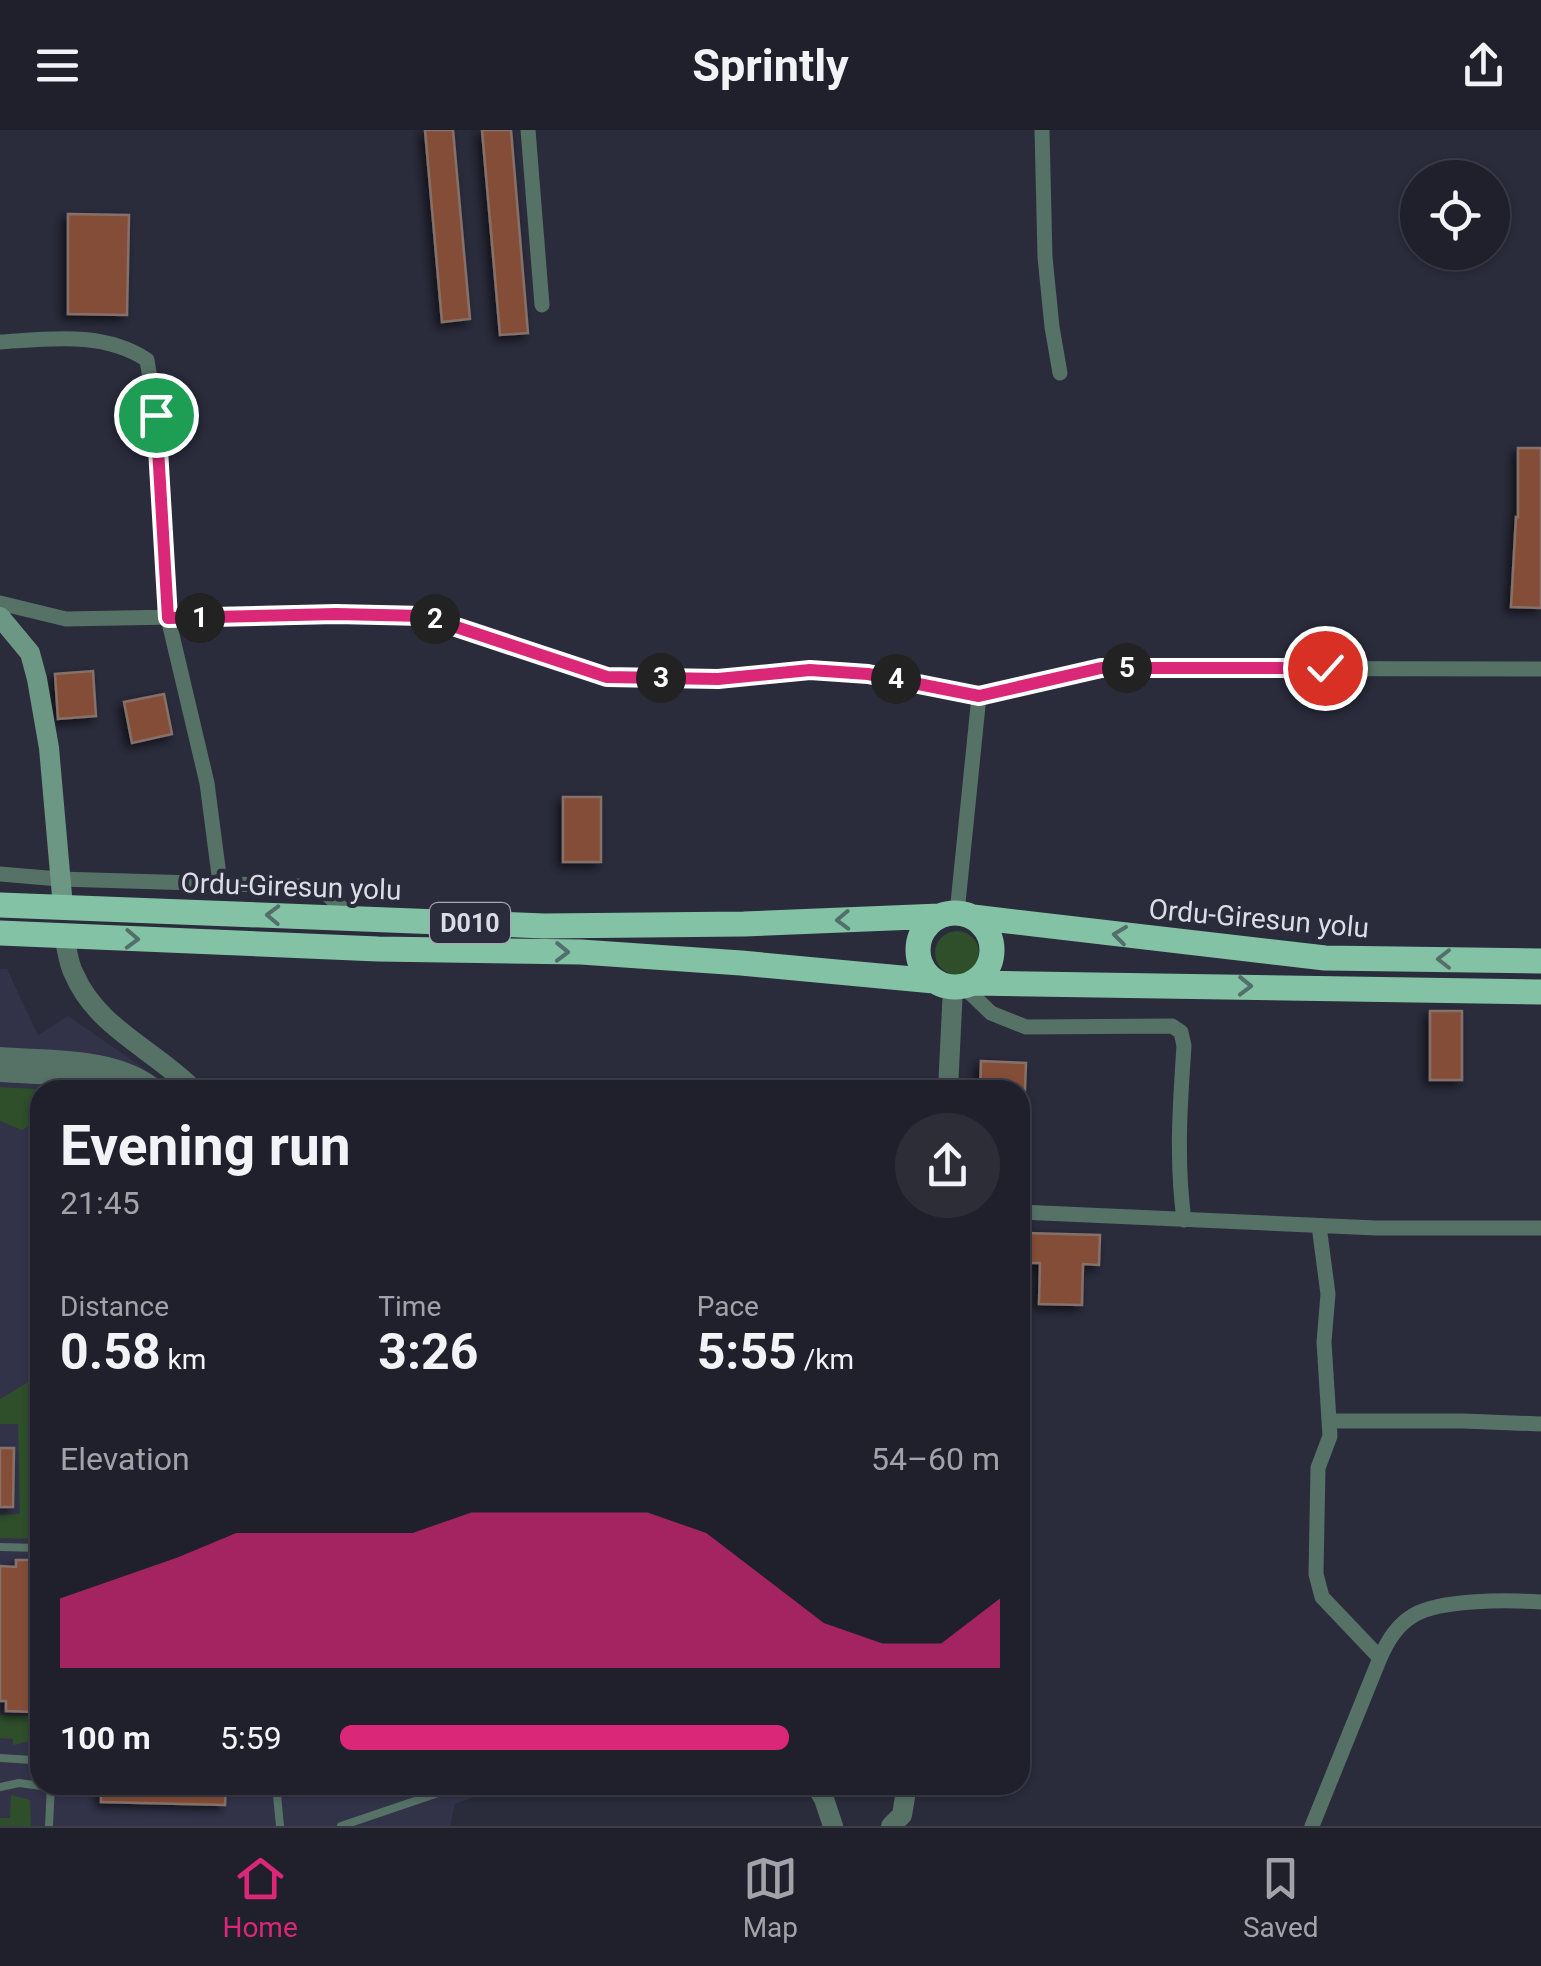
<!DOCTYPE html>
<html lang="en">
<head>
<meta charset="utf-8">
<style>
  :root { --surface:#20202c; --page:#2d2d38; --text:#f1f3f6; --muted:#a2a3a9; --line:#3d3e48; --accent:#db2777 }
  body { margin:0; font-family:Roboto,sans-serif; background:var(--page); color:var(--text); height:100vh; display:flex; flex-direction:column; font-size:38px; white-space:nowrap }
  * { box-sizing:border-box; margin:0 }
  p { font-size:32px; color:var(--muted) }
  .icon { flex:none; width:55px; height:55px; fill:none; stroke:currentColor; stroke-width:2; stroke-linecap:round; stroke-linejoin:round }
  .map { position:relative; flex:1; overflow:hidden }
  .sheet { position:absolute; left:30px; top:950px; width:1000px; height:715px; display:flex; flex-direction:column; background:var(--surface); border-radius:30px; box-shadow:0 2px 8px #0004,0 0 0 2px var(--line) }
  .sheet>* { flex:none }
  .tools { position:absolute; left:1400px; top:30px; display:grid; gap:20px }
  .tools a { display:grid; place-items:center; width:110px; height:110px; border-radius:50%; background:var(--surface); box-shadow:0 2px 8px #0004,0 0 0 2px var(--line); font-size:50px }
  .pin { position:absolute; display:grid; place-items:center; width:85px; height:85px; color:#fff; margin:-42px; border:5px solid #fff; border-radius:50%; box-shadow:0 2px 10px #0007 }
  .km { position:absolute; width:50px; height:50px; margin:-25px; border-radius:50%; background:#222; color:#fff; font-size:28px; line-height:50px; text-align:center }
  .round { display:grid; place-items:center; flex:none; width:105px; height:105px; border-radius:52px; background:var(--page) }
  .headline { display:flex; align-items:center; justify-content:space-between; height:170px; padding:0 30px }
  h1 { font-size:55px; font-weight:700; line-height:75px }
  .metrics { display:grid; grid-template-columns:repeat(3,1fr); gap:15px; height:170px; padding:10px 30px }
  .metrics div { display:grid; align-content:center }
  .metrics b { font-size:50px; font-weight:700 }
  .metrics small { font-size:28px; font-weight:400 }
  .metrics p { font-size:28px }
  .chart { height:280px; padding:20px 30px }
  .chart p { display:flex; justify-content:space-between }
  .chart svg { width:100%; height:180px; margin-top:10px; fill:var(--accent); opacity:.7 }
  ul { padding:0 30px; list-style:none; font-size:32px }
  li { display:grid; grid-template-columns:160px 120px 1fr; align-items:center; height:75px }
  li i { height:25px; border-radius:12px; background:var(--accent) }
  header { display:flex; justify-content:space-between; align-items:center; height:130px; padding:0 30px; background:var(--surface); font-size:45px; font-weight:700 }
  .menu { display:flex; justify-content:space-around; align-items:center; height:140px; border-top:2px solid var(--line); background:var(--surface); font-size:28px; color:var(--muted) }
  .menu a { display:grid; justify-items:center; gap:5px }
  .menu .selected { color:var(--accent) }
  .map>svg:first-child { display:block }
</style>
</head>
<body>
<header><svg class="icon" aria-label="menu" viewBox="0 0 24 24"><path d="M4 6h16M4 12h16M4 18h16"/></svg>Sprintly<svg class="icon" aria-label="share" viewBox="0 0 24 24"><path d="M12 15V3M7 8l5-5 5 5M5 13v7h14v-7"/></svg></header>
<div class="map">
<svg width="1541" height="1696" viewBox="0 0 1541 1696">
  <defs>
    <filter id="shadow"><feDropShadow dx="-4.5" dy="4.5" stdDeviation="5" flood-color="#0009"/></filter>
  </defs>
  <rect width="100%" height="100%" fill="#2a2b3b"/>
  <path fill="#323349" d="M 0,839 L 7,839 L 38,905 L 68,886 L 155,946 L 168,960 L 40,960 L 40,1655 L 506,1655 L 455,1674 L 450,1696 L 0,1696 Z"/>
  <path fill="#2e4f2a" d="M935 823a22 22 0 1 1 44 0a22 22 0 1 1-44 0Z
    M 0,957 L 52,960 L 40,960 L 40,990 L 22,1000 L 0,991 Z
    M 32,1250 L 40,1262 L 40,1409 L 0,1408 L 0,1385 L 20,1384 L 18,1294 L 0,1294 L 0,1269 Z
    M 0,1585 L 31,1586 L 35,1607 L 30,1611 L 13,1615 L 13,1609 L 0,1608 Z
    M 11,1665 L 30,1670 L 31,1696 L 0,1696 L 0,1688 L 10,1688 Z"/>
  <path fill="#844e38" stroke="#857169" stroke-width="2.5" filter="url(#shadow)" d="M 425,0 L 453,0 L 470,189 L 442,192 Z
    M 482,0 L 511,0 L 528,203 L 500,205 Z
    M 68,84 L 129,85 L 127,185 L 68,184 Z
    M 1518,318 L 1541,318 L 1541,478 L 1511,477 L 1516,387 L 1518,387 Z
    M 93,541 L 96,586 L 58,589 L 55,544 Z
    M 164,564 L 172,604 L 132,613 L 124,572 Z
    M 563,667 L 601,667 L 601,732 L 563,732 Z
    M 1430,881 L 1462,881 L 1462,950 L 1430,950 Z
    M 981,931 L 1026,933 L 1025,960 L 980,960 Z
    M 1025,1103 L 1100,1105 L 1099,1135 L 1083,1134 L 1082,1175 L 1039,1174 L 1040,1133 L 1024,1133 Z
    M 0,1318 L 14,1318 L 13,1377 L 0,1377 Z
    M 16,1430 L 38,1430 L 33,1582 L 6,1581 L 6,1571 L 0,1571 L 0,1436 L 16,1437 Z
    M 101,1655 L 226,1655 L 225,1675 L 101,1672 Z"/>
  <g fill="none" stroke-linecap="round" stroke-linejoin="round">
    <path stroke="#666775" stroke-width="2.5" stroke-dasharray="5 5" stroke-linecap="butt" d="M 34,1241 L 40,1250"/>
    <path stroke="#567165" stroke-width="8" d="M 0,1417 L 40,1418
      M 0,1628 L 32,1630 L 40,1628
      M 276,1655 L 280,1696
      M 0,1657 L 19,1653 L 50,1657
      M 49,1696 L 51,1655
      M 341,1696 L 462,1655"/>
    <path stroke="#567165" stroke-width="15" d="M 528,0 L 542,175
      M 1042,0 L 1045,127 L 1052,197 L 1060,243
      M 0,212 C 49,209 104,201 147,230 L 156,285 L 168,488 L 207,653 L 220,753
      M 0,473 L 66,489 L 336,484 L 423,486 L 607,547 L 718,549 L 810,540 L 868,544 L 979,566 L 1101,538 L 1541,539
      M 0,744 L 59,749 L 298,756 L 323,761 L 353,788
      M 957,783 L 979,566
      M 963,856 L 991,883 L 1026,897 L 1172,896 L 1181,902 L 1184,916 C 1180,974 1176,1031 1184,1090
      M 1020,1082 L 1376,1098 L 1541,1098
      M 1319,1096 L 1328,1164 L 1324,1212 L 1330,1306 L 1318,1338 L 1316,1444 L 1322,1467 L 1380,1528
      M 1329,1291 L 1463,1291 L 1541,1294
      M 1312,1696 L 1380,1528 C 1388,1510 1397,1495 1414,1485 C 1441,1469 1510,1470 1541,1472"/>
    <path stroke="#567165" stroke-width="20" d="M 64,806 C 67,818 68,833 74,844 C 97,898 155,920 194,960
      M 0,927 C 50,931 115,926 156,960
      M 0,942 C 44,945 90,943 132,960
      M 948,960 L 953,857
      M 816,1655 L 824,1669 L 833,1696
      M 891,1696 L 902,1685 L 907,1655"/>
    <path stroke="#6c9784" stroke-width="20" d="M 0,487 L 30,523 L 37,549 L 49,618 L 63,777"/>
    <path stroke="#84c2a6" stroke-width="25" d="M 0,775 L 544,796 L 744,794 L 940,786
      M918 820a37 37 0 1 1 74 0a37 37 0 1 1-74 0Z
      M 973,787 L 1325,828 L 1541,831
      M 0,803 L 378,819 L 581,822 L 741,833 L 934,851
      M 973,853 L 1541,862"/>
  </g>
  <defs><path id="oneway-chevron" d="M-2-3.5L2.5 0L-2 3.5" fill="none" stroke-width="1.6" stroke-linecap="round" stroke-linejoin="round" transform="scale(2.5)"/></defs>
  <g stroke="#526f6b">
    <use href="#oneway-chevron" transform="translate(273 785) rotate(-178)"/>
    <use href="#oneway-chevron" transform="translate(843 790) rotate(178)"/>
    <use href="#oneway-chevron" transform="translate(1120 805) rotate(-173)"/>
    <use href="#oneway-chevron" transform="translate(132 809) rotate(2)"/>
    <use href="#oneway-chevron" transform="translate(562 822) rotate(1)"/>
    <use href="#oneway-chevron" transform="translate(1444 829) rotate(-180)"/>
    <use href="#oneway-chevron" transform="translate(1245 856) rotate(1)"/>
  </g>
  <g fill="none" stroke-linecap="round" stroke-linejoin="round">
    <g stroke="#fff" stroke-width="20">
      <path id="route" d="M 156,285 L 168,488 L 336,484 L 423,486 L 607,547 L 718,549 L 810,540 L 868,544 L 979,566 L 1101,538 L 1325,538"/>
    </g>
    <use href="#route" stroke="#db2777" stroke-width="12"/>
  </g>
  <g text-anchor="middle" stroke-width="8" stroke-linejoin="round" paint-order="stroke">
    <rect fill="#2a2b3b" stroke="#a6a7b3" stroke-width="2.5" x="430" y="773" width="80" height="40" rx="8"/>
    <g font-size="25" font-weight="bold" fill="#dbdce6">
      <text x="470" y="802">D010</text>
    </g>
    <g font-size="28" fill="#dbdce6" stroke="#2a2b3b">
      <text transform="translate(291 756) rotate(2)" y="10">Ordu-Giresun yolu</text>
      <text transform="translate(1259 788) rotate(5)" y="10">Ordu-Giresun yolu</text>
    </g>
  </g>
</svg>
<div class="tools">
<a><svg class="icon" aria-label="locate" viewBox="0 0 24 24"><circle cx="12" cy="12" r="6"/><path d="M12 2v4M12 18v4M2 12h4M18 12h4"/></svg></a>
</div>
<div class="pin" style="left:156px;top:285px;background:#1e9e55"><svg class="icon" aria-label="arrive" viewBox="0 0 24 24"><path d="M6 21V4h12l-3 4 3 4H6"/></svg></div>
<div class="pin" style="left:1325px;top:538px;background:#d93025"><svg class="icon" aria-label="check" viewBox="0 0 24 24"><path d="M5 12l5 5 9-10"/></svg></div>
<b class="km" style="left:200px;top:488px">1</b>
<b class="km" style="left:435px;top:489px">2</b>
<b class="km" style="left:661px;top:548px">3</b>
<b class="km" style="left:896px;top:549px">4</b>
<b class="km" style="left:1127px;top:538px">5</b>
<section class="sheet">
<div class="headline"><div><h1>Evening run</h1><p>21:45</p></div><a class="round"><svg class="icon" aria-label="share" viewBox="0 0 24 24"><path d="M12 15V3M7 8l5-5 5 5M5 13v7h14v-7"/></svg></a></div>
<div class="metrics">
<div><p>Distance</p><b>0.58<small> km</small></b></div>
<div><p>Time</p><b>3:26</b></div>
<div><p>Pace</p><b>5:55<small> /km</small></b></div>
</div>
<div class="chart"><p><span>Elevation</span>54–60 m</p>
<svg viewBox="0 0 160 44" preserveAspectRatio="none"><path d="M0 44V27L10 22L20 17L30 11L40 11L50 11L60 11L70 6L80 6L90 6L100 6L110 11L120 22L130 33L140 38L150 38L160 27V44z"/></svg>
</div>
<ul>
<li><b>100 m</b>5:59<i style="width:68%"></i></li>
</ul>
</section>
</div>
<nav class="menu">
<a class="selected"><svg class="icon" aria-label="home" viewBox="0 0 24 24"><path d="M3 11l9-7 9 7M6 9v11h12V9"/></svg>Home</a>
<a><svg class="icon" aria-label="map" viewBox="0 0 24 24"><path d="M3 6l6-2 6 2 6-2v14l-6 2-6-2-6 2zM9 4v14M15 6v14"/></svg>Map</a>
<a><svg class="icon" aria-label="saved" viewBox="0 0 24 24"><path d="M7 4h10v16l-5-4-5 4z"/></svg>Saved</a>
</nav>
</body>
</html>
